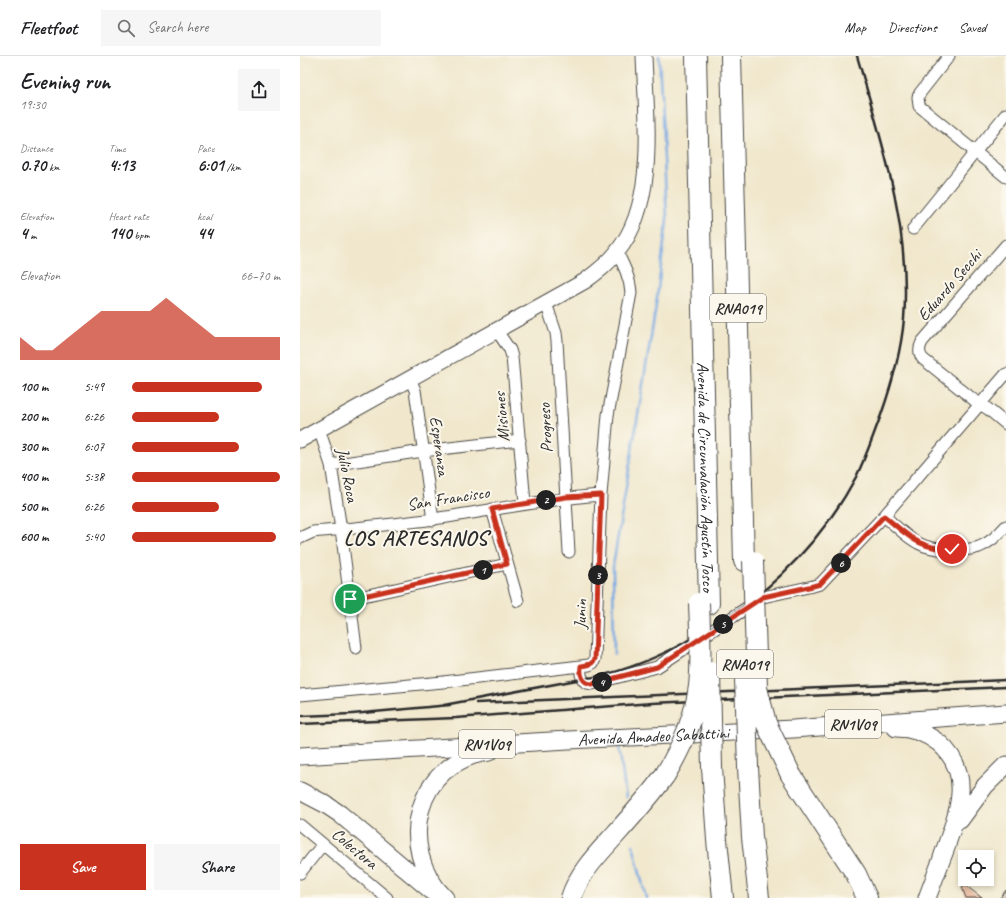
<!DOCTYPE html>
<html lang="en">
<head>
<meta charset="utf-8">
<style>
  :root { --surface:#fff; --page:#f6f6f6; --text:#202124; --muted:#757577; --line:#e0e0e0; --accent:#c8321e }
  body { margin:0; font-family:Caveat,sans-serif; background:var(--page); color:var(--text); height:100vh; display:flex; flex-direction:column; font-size:15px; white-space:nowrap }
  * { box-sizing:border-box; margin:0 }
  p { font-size:13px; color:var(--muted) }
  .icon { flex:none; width:22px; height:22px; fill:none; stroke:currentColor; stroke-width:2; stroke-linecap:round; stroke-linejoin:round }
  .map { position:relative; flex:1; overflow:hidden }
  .drawer { display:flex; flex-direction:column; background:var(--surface); width:300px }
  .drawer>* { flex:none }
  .controls { position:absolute; left:658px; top:794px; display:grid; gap:8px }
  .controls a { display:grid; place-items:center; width:36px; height:36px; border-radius:0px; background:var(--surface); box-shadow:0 2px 6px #0003; font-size:20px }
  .pin { position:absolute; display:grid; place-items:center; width:34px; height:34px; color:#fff; margin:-17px; border:2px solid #fff; border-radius:50%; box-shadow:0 1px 4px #0007 }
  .km { position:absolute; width:20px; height:20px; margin:-10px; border-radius:50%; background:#222; color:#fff; font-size:11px; line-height:20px; text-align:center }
  .round { display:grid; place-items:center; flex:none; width:42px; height:42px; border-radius:0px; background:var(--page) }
  .head { display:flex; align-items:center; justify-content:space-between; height:68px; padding:0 20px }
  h1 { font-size:22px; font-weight:800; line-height:30px }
  .stats { display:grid; grid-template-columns:repeat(3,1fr); gap:6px; height:68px; padding:4px 20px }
  .stats div { display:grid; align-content:center }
  .stats b { font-size:17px; font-weight:800 }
  .stats small { font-size:11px; font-weight:400 }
  .stats p { font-size:11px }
  .chart { height:112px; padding:8px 20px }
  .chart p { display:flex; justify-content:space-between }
  .chart svg { width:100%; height:72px; margin-top:4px; fill:var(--accent); opacity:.7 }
  .cta { display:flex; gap:8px; margin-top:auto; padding:8px 20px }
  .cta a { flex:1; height:46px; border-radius:0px; background:var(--accent); color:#fff; font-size:16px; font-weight:800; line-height:46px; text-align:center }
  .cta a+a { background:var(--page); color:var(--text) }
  ul { padding:0 20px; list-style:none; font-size:13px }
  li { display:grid; grid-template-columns:64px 48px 1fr; align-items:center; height:30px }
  li i { height:10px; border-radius:5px; background:var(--accent) }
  header { display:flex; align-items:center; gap:24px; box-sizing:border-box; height:56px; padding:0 20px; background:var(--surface); border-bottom:1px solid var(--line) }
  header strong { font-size:19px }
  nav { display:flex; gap:22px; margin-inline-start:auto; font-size:14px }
  .search { width:280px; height:36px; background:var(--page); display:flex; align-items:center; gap:10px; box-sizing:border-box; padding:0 14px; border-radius:0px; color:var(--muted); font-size:15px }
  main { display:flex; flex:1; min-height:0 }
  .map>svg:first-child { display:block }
</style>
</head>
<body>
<header>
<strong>Fleetfoot</strong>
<div class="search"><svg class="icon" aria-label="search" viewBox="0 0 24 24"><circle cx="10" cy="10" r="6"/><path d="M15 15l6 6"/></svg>Search here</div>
<nav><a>Map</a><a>Directions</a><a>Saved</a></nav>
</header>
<main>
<section class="drawer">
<div class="head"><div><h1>Evening run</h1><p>19:30</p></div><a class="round"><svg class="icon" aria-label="share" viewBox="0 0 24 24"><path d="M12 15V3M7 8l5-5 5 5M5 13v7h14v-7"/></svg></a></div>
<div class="stats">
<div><p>Distance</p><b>0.70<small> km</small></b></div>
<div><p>Time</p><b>4:13</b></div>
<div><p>Pace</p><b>6:01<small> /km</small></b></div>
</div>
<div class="stats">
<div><p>Elevation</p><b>4<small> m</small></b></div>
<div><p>Heart rate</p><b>140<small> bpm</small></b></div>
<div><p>kcal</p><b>44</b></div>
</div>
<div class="chart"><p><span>Elevation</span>66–70 m</p>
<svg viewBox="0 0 160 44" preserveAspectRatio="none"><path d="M0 44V30L10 38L20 38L30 30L40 22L50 14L60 14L70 14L80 14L90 6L100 14L110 22L120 30L130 30L140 30L150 30L160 30V44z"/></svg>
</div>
<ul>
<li><b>100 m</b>5:49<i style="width:88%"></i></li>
<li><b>200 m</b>6:26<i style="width:59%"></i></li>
<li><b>300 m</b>6:07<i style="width:72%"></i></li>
<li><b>400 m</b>5:38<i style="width:100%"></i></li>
<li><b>500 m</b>6:26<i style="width:59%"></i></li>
<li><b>600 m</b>5:40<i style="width:97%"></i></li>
</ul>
<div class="cta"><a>Save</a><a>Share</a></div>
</section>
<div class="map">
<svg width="706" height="842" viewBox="0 0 706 842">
  <rect width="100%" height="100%" fill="#fbf7ec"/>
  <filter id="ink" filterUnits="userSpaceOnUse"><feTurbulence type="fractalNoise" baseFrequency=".025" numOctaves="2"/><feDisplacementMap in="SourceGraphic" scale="8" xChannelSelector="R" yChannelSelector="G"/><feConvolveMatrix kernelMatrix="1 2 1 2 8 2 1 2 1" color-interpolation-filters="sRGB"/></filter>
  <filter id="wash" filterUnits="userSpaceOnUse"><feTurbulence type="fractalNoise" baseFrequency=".012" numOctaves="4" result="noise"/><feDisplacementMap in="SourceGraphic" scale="16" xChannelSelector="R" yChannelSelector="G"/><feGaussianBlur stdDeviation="0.9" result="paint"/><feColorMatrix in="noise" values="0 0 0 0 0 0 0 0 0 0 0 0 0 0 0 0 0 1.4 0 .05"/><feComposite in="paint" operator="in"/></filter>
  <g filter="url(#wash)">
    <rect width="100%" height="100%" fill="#f0e7cc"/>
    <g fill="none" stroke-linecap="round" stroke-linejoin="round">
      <path stroke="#77a8e2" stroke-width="2.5" d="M 314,598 L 313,510 L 355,256 L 367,164 L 359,0
        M 319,690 L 326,742
        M 333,789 L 346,842"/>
    </g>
    <g id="blocks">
      <path fill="#e4ad8f" d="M 665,829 L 682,842 L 666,842 L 662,831 Z
        M 706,834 L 706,842 L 700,842 Z"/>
    </g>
  </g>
  <g filter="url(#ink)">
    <use href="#blocks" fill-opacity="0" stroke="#494743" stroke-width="1"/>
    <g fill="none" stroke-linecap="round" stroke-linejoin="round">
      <g stroke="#494743" stroke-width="13">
        <path id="minor" d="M 649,0 L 620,37 L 618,41 L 619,50 L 706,121
          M 613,173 L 706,58
          M 706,189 L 622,286 C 619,292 618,297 623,303 L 674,344 L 688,353 L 706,368
          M 246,247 L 256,277 L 257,285 L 269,496
          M 197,275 L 210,294 L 212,301 L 225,447
          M 110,323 L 115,334 L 133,464
          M 19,373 L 31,409 L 41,473 L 56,592
          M 31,409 L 123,395 L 220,384
          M 192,453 L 218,545
          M 584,460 C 595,469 606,481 618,487 C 632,495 664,496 679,491 C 690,487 699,478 706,470
          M 0,482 L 13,476 C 53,472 93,469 133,463 C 190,455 244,443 301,439
          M 50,543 L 207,508
          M 281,610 C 280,619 281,627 292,628 L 357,611 L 463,541 L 513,530 L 520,528 L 584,460 L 706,318
          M 0,639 L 143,626 L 289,609 L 293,607 L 295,603 L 301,439 L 308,359 L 331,237 C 330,222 324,210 317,196
          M 0,769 L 87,842
          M 0,817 L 23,788"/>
      </g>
      <g stroke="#494743" stroke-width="17">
        <path id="secondary" d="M 0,384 L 285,225 C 297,216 308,208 317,196 C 358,146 346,60 344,0"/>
      </g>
      <g stroke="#494743" stroke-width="19">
        <g id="primary">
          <path d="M 596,672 C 613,672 626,677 639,687 C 676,719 656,761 643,799"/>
          <path id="s1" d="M 0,700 L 268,684 L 493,673 L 706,657"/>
          <path d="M 0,735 L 25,748 L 40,758 L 133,836"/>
          <path d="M 660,764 L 685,730 L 706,709"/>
          <path d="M 145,842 C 95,793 115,705 189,696"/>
          <path d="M 627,842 L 647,789"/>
        </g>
      </g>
      <g stroke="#494743" stroke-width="22">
        <g id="motorway">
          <path id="s2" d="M 396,0 L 409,548"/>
          <path d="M 431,0 L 444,505"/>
          <path d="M 448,711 L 452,781 L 459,842"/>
          <path d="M 412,712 L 417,784 L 423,842"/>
          <path d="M 491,719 L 556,818 L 567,842"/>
          <path d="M 271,842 C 279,817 297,799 314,780 C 332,760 350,740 365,719"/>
        </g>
      </g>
      <use href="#minor" stroke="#fff" stroke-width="11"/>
      <use href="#secondary" stroke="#fff" stroke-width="15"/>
      <use href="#primary" stroke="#fff" stroke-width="17"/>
      <use href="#motorway" stroke="#fff" stroke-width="20"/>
      <path stroke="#2b2b2b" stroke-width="2.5" d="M 176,647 C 352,639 529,632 706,624
        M 144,649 L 282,623 C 318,618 350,605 382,588 C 455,552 517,494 556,421 C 566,401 573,380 581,359 C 592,328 601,296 604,263 C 611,174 582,85 557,0
        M 0,660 L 52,658 L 150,649
        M 0,668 L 156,662 L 352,647 L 706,631"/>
      <g stroke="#494743" stroke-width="22" stroke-linecap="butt">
        <path id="motorway-bridge" d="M 453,505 L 457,632 L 466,667 L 491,719
          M 410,616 L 412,712
          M 445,623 L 448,711
          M 365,719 C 382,691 395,662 399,630 C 402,603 400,575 399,547"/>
      </g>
      <use href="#motorway-bridge" stroke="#fff" stroke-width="20"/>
    </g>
  </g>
  <g fill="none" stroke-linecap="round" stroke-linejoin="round" filter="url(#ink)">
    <g stroke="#fff" stroke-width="8">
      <path id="route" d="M 50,543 L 207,508 L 192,453 L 266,441 L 301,439 L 295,603 C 292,609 288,609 281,610 C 280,619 282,627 292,628 L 357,611 L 463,541 L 513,530 L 520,528 L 584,460 C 609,480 618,493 652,493"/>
    </g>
    <use href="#route" stroke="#c8321e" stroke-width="5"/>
  </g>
  <g text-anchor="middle" stroke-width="4" stroke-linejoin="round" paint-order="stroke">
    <g fill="#fbf7ec" stroke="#696865" stroke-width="1">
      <rect x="410" y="238" width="56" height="28" rx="3"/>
      <rect x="417" y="594" width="56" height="28" rx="3"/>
      <rect x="525" y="654" width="56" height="28" rx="3"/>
      <rect x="159" y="674" width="56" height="28" rx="3"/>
    </g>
    <g font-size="16" font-weight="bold" fill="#2b2b2b">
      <text x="438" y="258">RNA019</text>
      <text x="445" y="614">RNA019</text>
      <text x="553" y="674">RN1V09</text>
      <text x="187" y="694">RN1V09</text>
    </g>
    <g font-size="17" fill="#2b2b2b" stroke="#fbf7ec">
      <text transform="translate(649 229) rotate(-49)" y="6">Eduardo Secchi</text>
      <text transform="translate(201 361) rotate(-95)" y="6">Misiones</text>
      <text transform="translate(245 372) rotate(-93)" y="6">Progreso</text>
      <text transform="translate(140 390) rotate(82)" y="6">Esperanza</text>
      <text transform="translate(48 419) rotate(79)" y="6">Julio Roca</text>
      <text dy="6" stroke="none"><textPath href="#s2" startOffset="421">Avenida de Circunvalación Agustín Tosco</textPath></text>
      <text transform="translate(148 442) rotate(-9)" y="6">San Francisco</text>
      <text transform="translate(280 558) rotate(-88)" y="6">Junin</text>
      <text dy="6" stroke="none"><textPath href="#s1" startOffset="354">Avenida Amadeo Sabattini</textPath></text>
      <text transform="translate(55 792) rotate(40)" y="6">Colectora</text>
    </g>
    <g font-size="21" font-weight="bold" letter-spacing="1" fill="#2b2b2b" stroke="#fbf7ec">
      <text x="116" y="489">LOS ARTESANOS</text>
    </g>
  </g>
</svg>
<div class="controls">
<a><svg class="icon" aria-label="locate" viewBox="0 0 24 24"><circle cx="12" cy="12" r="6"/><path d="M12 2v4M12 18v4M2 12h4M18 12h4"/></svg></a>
</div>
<div class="pin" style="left:50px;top:543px;background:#1e9e55"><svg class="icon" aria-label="arrive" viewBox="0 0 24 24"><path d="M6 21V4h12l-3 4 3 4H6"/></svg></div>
<div class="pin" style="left:652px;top:493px;background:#d93025"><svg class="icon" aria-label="check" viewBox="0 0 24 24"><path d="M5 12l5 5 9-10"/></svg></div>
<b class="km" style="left:183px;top:514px">1</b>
<b class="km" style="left:246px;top:444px">2</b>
<b class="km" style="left:298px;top:519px">3</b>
<b class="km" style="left:302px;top:626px">4</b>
<b class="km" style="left:423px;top:568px">5</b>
<b class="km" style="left:541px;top:507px">6</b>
</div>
</main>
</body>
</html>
